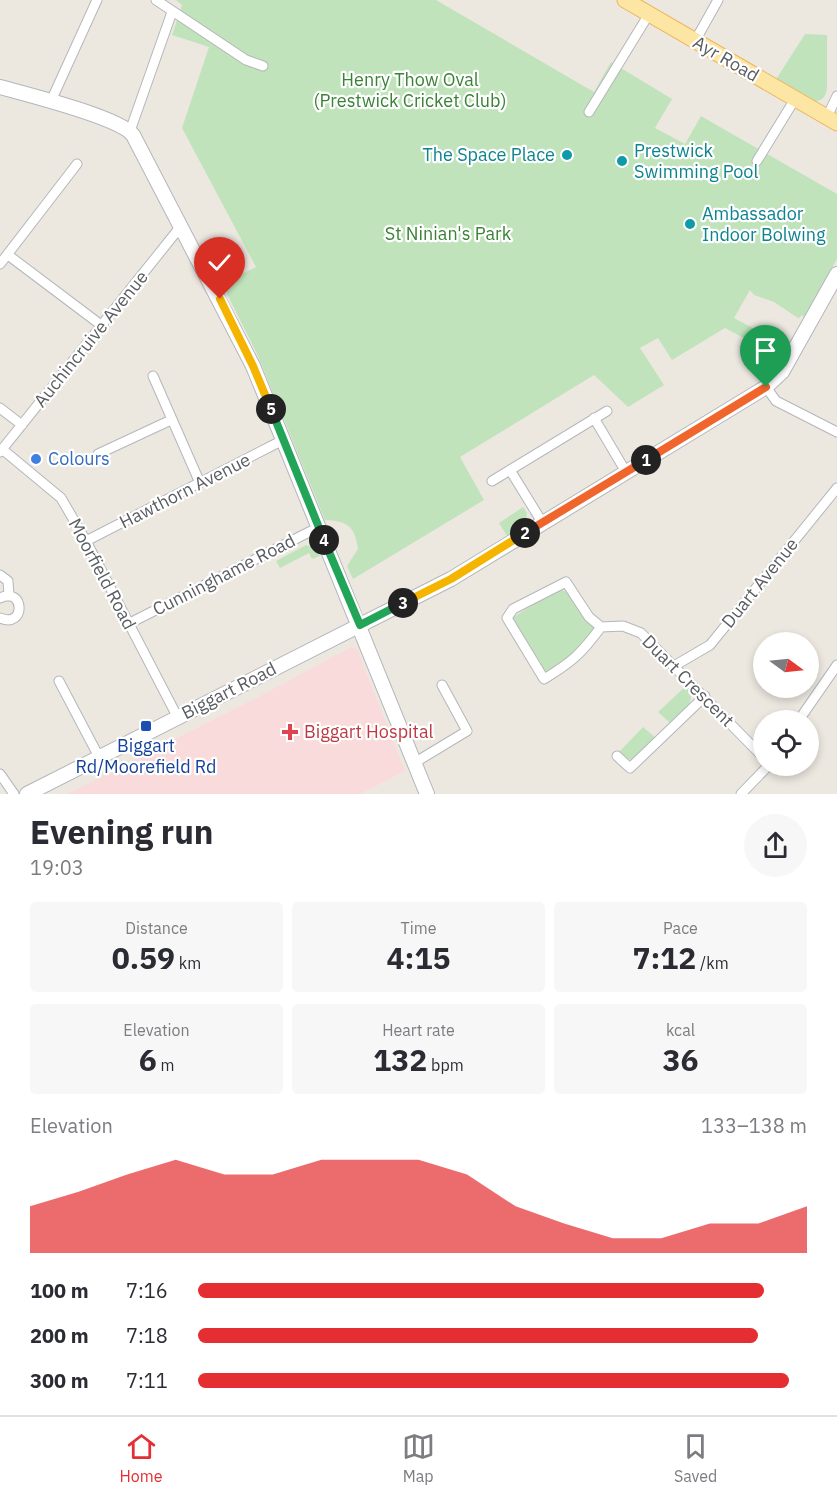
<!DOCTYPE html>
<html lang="en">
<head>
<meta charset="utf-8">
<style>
  :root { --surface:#fff; --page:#f7f7f7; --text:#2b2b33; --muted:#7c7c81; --line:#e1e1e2; --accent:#e42e32 }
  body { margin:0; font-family:"IBM Plex Sans",sans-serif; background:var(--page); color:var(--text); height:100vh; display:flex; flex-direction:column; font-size:22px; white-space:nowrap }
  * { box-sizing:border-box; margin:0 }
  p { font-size:20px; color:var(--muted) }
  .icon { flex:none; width:33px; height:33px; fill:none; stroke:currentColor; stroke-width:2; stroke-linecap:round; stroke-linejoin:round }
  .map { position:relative; height:794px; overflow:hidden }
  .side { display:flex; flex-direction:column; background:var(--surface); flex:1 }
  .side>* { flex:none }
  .needle { width:39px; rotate:105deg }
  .fabs { position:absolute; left:753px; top:632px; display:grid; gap:12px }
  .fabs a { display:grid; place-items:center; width:66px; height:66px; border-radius:50%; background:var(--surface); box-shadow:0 3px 9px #0003; font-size:30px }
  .pin { position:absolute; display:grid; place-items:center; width:51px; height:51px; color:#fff; margin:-62px -26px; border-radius:50% 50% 50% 0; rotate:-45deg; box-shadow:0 0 6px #0007 }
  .pin .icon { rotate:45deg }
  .km { position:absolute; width:30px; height:30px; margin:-15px; border-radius:50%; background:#222; color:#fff; font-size:16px; line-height:30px; text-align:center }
  .round { display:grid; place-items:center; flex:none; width:63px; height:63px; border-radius:32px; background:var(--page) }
  .head { display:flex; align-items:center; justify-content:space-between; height:102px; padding:0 30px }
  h1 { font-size:33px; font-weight:700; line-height:45px }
  .figures { display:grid; grid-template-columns:repeat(3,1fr); gap:9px; height:102px; padding:6px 30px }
  .figures div { display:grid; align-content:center; border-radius:6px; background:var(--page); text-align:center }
  .figures b { font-size:30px; font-weight:700 }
  .figures small { font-size:16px; font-weight:400 }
  .figures p { font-size:16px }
  .chart { height:168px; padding:12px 30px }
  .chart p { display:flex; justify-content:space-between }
  .chart svg { width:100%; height:108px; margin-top:6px; fill:var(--accent); opacity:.7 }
  ul { padding:0 30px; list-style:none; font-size:20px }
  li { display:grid; grid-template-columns:96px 72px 1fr; align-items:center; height:45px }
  li i { height:15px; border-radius:8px; background:var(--accent) }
  .tab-bar { display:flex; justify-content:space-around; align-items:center; height:84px; border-top:2px solid var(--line); background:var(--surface); font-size:16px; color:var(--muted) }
  .tab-bar a { display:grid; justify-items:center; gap:3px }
  .tab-bar .current { color:var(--accent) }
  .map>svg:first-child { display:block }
</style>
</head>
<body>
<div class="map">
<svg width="837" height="794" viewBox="0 0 837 794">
  <rect width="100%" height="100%" fill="#ece8e0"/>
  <path fill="#fadbdb" d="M 351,647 L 357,649 L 405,771 L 360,794 L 67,794 L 262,695 Z"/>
  <path fill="#c0e3bc" d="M 176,0 L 436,0 L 594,92 L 611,62 L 672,99 L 655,128 L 685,144 L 701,116 L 837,194 L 837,259 L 804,317 L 801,315 L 801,317 L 798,318 L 774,302 L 754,295 L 750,290 L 734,318 L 786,346 L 778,359 L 761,347 L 725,328 L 672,360 L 658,338 L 640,348 L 664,385 L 628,407 L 594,375 L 460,457 L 484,500 L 353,579 L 347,566 L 358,549 C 355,526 347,521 325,520 L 258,356 L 222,284 L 256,267 L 182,128 L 209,47 L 172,35 L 182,5 Z
    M 805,34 L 827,35 L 827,89 C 825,98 822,101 813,102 L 775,81 Z
    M 523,507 L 527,513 L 526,523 L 507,536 L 499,523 Z
    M 306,545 L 316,549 L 320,556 L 312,559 L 309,553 L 280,568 L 276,561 Z
    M 558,589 L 568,592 L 580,611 L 596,629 L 572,659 L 548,674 L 544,673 L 540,667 L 541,663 L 512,618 Z
    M 687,685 C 699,702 682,712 670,723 L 658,712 Z
    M 643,727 L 656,738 L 634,760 L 626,759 L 619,752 Z"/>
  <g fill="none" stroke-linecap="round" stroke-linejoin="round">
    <g stroke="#b3b7bb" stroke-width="11">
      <path id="street" d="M 156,0 L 246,60 L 263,66
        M 695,41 L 718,0
        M 51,101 L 97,0
        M 589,112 L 649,14
        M 827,117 L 837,96
        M 130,131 L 172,12
        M 757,161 L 795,99
        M 8,255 L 101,325
        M 0,264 L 77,164
        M 153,376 L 200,483
        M 766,387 L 776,401 L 837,432
        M 0,408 L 22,425
        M 594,418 L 626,472
        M 2,449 L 61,498 L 86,541 L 178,718
        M 0,452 L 181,226
        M 98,454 L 171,420
        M 510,470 L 542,522
        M 492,481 L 607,411
        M 86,541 L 283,440
        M 0,575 L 8,581 L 9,596
        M 0,598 C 25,586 26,629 0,618
        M 130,623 L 319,527
        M 601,627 C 581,654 572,662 544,679 L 507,618 L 513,609 L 566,582 L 589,617 L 601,627 L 623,626 L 641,633 L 764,758
        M 674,666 L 710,645 L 837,488
        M 59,681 L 99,757
        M 799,720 L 837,665
        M 617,756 L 630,768 L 705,696
        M 414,763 L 467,731 L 442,685
        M 0,774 L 14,794
        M 741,794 L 769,765"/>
    </g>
    <g stroke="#b2b6bb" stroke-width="16">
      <path id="secondary" d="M 0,87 C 25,94 119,117 133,135 L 253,366 L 427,794
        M 27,794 L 451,579 L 766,387 L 782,372 L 837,274"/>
    </g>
    <g stroke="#edb458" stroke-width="17">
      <path id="primary" d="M 625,0 L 837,123"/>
    </g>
    <use href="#street" stroke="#fff" stroke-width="9"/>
    <use href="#secondary" stroke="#fff" stroke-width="14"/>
    <use href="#primary" stroke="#fde5a4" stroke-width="15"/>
  </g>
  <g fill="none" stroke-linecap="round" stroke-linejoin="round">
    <g stroke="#fff" stroke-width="12">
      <path id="split-1" d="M 646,460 L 766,387"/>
    </g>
    <g stroke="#fff" stroke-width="12">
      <path id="split-2" d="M 525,533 L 646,460"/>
    </g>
    <g stroke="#fff" stroke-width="12">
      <path id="split-3" d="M 403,603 L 451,579 L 525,533"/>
    </g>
    <g stroke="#fff" stroke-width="12">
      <path id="split-4" d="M 324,540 L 360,625 L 403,603"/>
    </g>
    <g stroke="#fff" stroke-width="12">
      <path id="split-5" d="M 271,409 L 324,540"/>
    </g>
    <g stroke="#fff" stroke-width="12">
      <path id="split-6" d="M 220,299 L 253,366 L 271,409"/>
    </g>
    <use href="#split-1" stroke="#f0652b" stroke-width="8"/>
    <use href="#split-2" stroke="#f0652b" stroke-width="8"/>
    <use href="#split-3" stroke="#f5b400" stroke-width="8"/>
    <use href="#split-4" stroke="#22a559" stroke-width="8"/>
    <use href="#split-5" stroke="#22a559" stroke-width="8"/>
    <use href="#split-6" stroke="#f5b400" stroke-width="8"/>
  </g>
  <g fill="#0f9aa8" stroke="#fff" stroke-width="2">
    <circle cx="567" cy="155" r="6"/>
    <circle cx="622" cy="161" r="6"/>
    <circle cx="690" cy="224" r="6"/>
  </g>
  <circle fill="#3f7fe0" stroke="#fff" stroke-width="2" cx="36" cy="459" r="6"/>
  <rect fill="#1a4fb4" stroke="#fff" stroke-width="2" x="140" y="720" width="12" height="12" rx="3"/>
  <path fill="#e0444e" stroke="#fff" stroke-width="2" d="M287 723h6v6h6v6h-6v6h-6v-6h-6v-6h6z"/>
  <g text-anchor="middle" stroke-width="4.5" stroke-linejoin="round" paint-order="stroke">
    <g font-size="18" fill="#595d61" stroke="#fff">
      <text transform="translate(726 59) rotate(30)" y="6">Ayr Road</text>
      <text transform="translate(91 339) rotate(-51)" y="6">Auchincruive Avenue</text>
      <text transform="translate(185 491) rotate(-27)" y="6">Hawthorn Avenue</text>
      <text transform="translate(102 574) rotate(62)" y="6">Moorfield Road</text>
      <text transform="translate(224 575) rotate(-27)" y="6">Cunninghame Road</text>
      <text transform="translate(760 583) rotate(-51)" y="6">Duart Avenue</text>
      <text transform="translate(688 681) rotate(45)" y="6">Duart Crescent</text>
      <text transform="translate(229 691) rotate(-27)" y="6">Biggart Road</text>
    </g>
    <g font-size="18" fill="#3a8236" stroke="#fff">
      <text x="410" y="86">Henry Thow Oval<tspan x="410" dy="21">(Prestwick Cricket Club)</tspan></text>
      <text x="448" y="240">St Ninian's Park</text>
    </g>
    <g font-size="18" fill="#0d838f" stroke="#fff" text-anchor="start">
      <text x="634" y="157">Prestwick<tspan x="634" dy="21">Swimming Pool</tspan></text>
      <text x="555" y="161" text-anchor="end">The Space Place</text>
      <text x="702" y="220">Ambassador<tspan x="702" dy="21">Indoor Bolwing</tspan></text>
    </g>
    <g font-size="18" fill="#366cbe" stroke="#fff" text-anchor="start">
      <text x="48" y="465">Colours</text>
    </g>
    <g font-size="18" fill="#be3a42" stroke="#fff" text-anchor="start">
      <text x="304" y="738">Biggart Hospital</text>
    </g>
    <g font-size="18" fill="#164399" stroke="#fff">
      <text x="146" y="752">Biggart<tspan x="146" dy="21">Rd/Moorefield Rd</tspan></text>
    </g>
  </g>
</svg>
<div class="fabs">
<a><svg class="needle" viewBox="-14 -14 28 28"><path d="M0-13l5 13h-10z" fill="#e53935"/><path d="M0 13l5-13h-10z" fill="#7c7c81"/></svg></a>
<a><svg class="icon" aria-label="locate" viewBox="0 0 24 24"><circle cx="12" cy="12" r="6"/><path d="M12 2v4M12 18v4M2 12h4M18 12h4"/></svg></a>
</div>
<div class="pin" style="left:766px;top:387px;background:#1e9e55"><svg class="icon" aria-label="arrive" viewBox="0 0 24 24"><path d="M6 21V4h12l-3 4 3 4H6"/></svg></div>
<div class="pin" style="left:220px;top:299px;background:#d93025"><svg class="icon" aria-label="check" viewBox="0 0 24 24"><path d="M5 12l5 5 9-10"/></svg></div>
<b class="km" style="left:646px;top:460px">1</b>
<b class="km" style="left:525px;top:533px">2</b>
<b class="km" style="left:403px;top:603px">3</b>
<b class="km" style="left:324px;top:540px">4</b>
<b class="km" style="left:271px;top:409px">5</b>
</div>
<section class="side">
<div class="head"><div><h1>Evening run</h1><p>19:03</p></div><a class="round"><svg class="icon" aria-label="share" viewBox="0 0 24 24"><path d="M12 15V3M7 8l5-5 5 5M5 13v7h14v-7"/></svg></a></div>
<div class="figures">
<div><p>Distance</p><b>0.59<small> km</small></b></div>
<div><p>Time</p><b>4:15</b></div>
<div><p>Pace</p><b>7:12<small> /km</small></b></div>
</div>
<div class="figures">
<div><p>Elevation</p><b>6<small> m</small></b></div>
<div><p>Heart rate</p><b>132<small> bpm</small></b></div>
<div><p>kcal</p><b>36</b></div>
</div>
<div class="chart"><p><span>Elevation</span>133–138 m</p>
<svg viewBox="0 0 160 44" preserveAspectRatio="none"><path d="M0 44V25L10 19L20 12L30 6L40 12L50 12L60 6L70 6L80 6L90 12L100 25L110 32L120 38L130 38L140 32L150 32L160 25V44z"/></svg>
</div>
<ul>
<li><b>100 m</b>7:16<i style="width:93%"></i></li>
<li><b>200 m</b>7:18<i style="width:92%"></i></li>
<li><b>300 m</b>7:11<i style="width:97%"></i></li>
</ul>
</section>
<nav class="tab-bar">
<a class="current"><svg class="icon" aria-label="home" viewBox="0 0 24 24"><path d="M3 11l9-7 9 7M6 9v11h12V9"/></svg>Home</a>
<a><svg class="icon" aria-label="map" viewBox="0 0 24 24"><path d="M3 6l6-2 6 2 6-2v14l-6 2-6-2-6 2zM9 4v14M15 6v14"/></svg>Map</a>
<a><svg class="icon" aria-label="saved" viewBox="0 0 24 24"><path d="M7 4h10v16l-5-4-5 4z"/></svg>Saved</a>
</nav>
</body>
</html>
